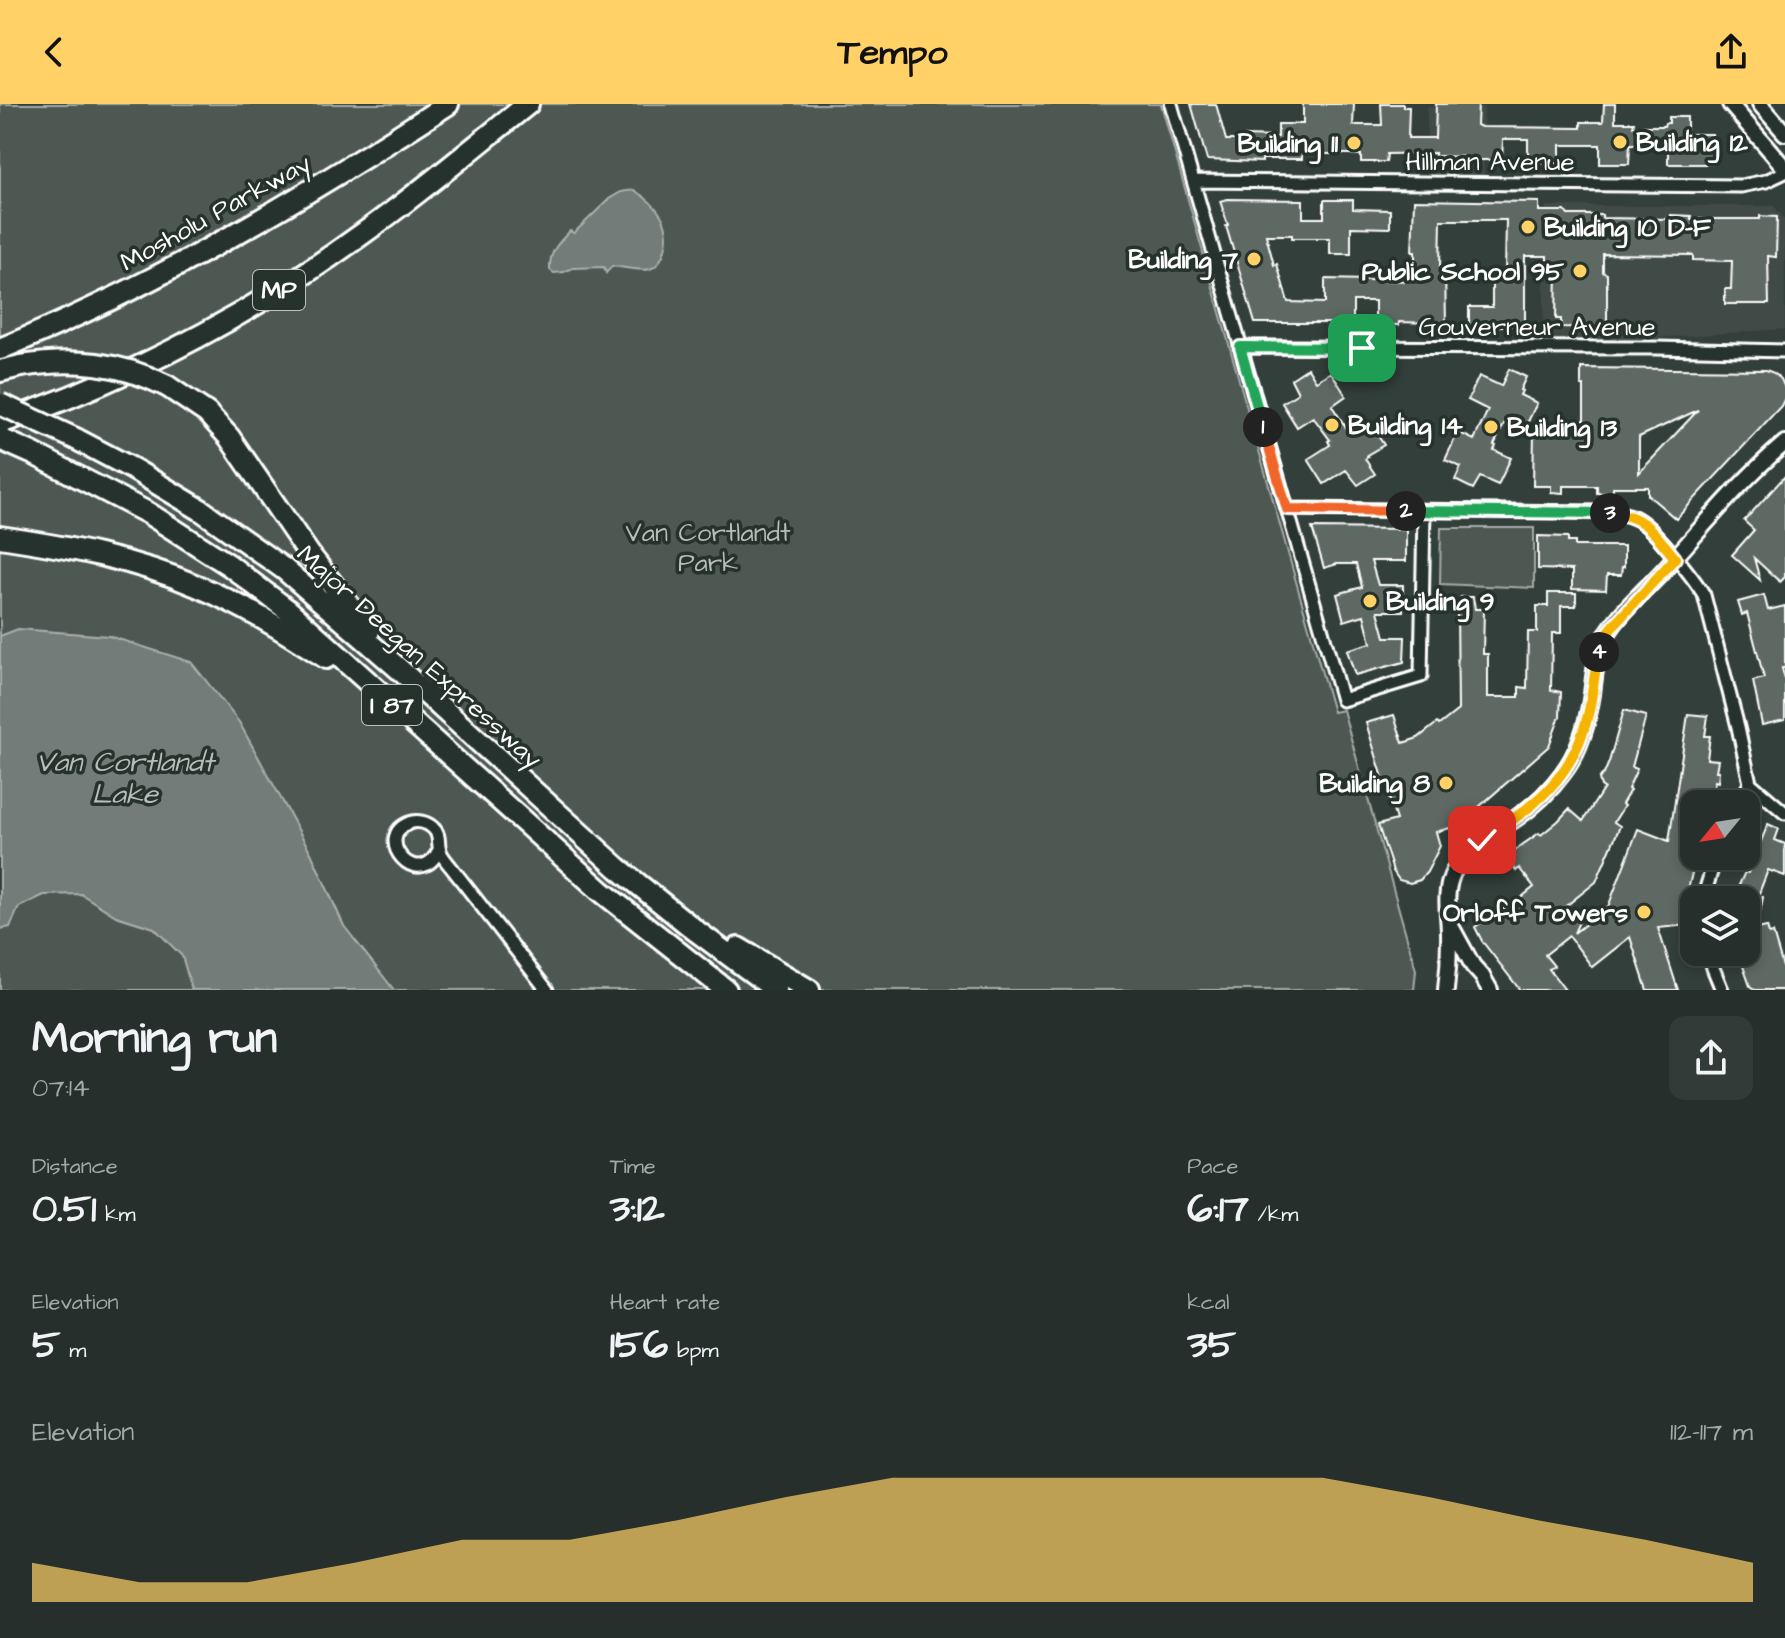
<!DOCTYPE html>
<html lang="en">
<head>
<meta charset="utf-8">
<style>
  :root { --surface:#262f2c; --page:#323b38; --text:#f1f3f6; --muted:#a4a9a9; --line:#424a48; --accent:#ffd166 }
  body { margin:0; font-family:"Architects Daughter",sans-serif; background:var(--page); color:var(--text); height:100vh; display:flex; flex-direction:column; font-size:30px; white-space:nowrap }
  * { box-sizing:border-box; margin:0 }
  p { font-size:26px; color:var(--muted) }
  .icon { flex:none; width:44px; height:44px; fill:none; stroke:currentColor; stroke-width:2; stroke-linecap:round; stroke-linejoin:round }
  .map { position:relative; height:886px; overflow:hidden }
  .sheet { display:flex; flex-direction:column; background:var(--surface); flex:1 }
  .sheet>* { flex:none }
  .needle { width:52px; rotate:240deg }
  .fabs { position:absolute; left:1680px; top:686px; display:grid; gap:16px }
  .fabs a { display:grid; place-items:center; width:80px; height:80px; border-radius:16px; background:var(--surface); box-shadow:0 4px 12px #0003,0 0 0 2px var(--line); font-size:40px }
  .pin { position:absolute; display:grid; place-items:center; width:68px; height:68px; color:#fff; margin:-34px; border-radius:16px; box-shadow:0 4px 12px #0006 }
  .km { position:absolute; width:40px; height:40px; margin:-20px; border-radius:50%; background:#222; color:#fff; font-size:22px; line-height:40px; text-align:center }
  .round { display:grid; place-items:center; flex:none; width:84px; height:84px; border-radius:16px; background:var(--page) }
  .head { display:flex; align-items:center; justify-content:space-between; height:136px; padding:0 32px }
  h1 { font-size:44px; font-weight:700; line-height:60px }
  .figures { display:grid; grid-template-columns:repeat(3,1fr); gap:12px; height:136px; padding:8px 32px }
  .figures div { display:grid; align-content:center }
  .figures b { font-size:40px; font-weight:700 }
  .figures small { font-size:22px; font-weight:400 }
  .figures p { font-size:22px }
  .chart { height:224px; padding:16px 32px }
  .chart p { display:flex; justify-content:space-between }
  .chart svg { width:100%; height:144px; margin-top:8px; fill:var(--accent); opacity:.7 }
  header { display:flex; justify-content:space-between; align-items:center; height:104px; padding:0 32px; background:var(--accent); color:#111; font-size:36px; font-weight:700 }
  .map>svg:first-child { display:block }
</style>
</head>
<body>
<header><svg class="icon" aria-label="back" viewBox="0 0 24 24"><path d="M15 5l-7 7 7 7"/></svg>Tempo<svg class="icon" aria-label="share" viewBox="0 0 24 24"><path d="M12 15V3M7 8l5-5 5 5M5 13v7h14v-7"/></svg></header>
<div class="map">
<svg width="1785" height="886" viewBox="0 0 1785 886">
  <rect width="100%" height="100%" fill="#333f3a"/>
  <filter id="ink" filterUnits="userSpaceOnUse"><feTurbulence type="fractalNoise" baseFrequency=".0125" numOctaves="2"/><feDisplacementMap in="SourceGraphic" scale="16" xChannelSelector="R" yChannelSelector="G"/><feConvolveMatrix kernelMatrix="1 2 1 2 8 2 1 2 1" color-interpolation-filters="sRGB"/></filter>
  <g filter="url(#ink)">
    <path fill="#404c47" d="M 1427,3 L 1484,3 L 1484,75 L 1427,75 Z
      M 1546,102 L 1774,102 L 1785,116 L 1785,225 L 1569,240 L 1543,237 Z"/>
    <path fill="#4d5853" stroke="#a6aca9" stroke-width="2" d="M 0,0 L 1161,0 L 1333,608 L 1343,606 L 1416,866 L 1414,886 L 0,886 Z
      M 1441,424 L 1534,424 L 1534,484 L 1440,480 Z"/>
    <path fill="#737b78" stroke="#abb0ae" stroke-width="2" d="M 634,86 C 658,101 675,121 663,151 C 660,157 657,163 650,165 C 642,168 621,163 612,162 L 606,169 L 604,163 L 573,164 L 564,168 L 554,169 L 550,166 C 549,148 558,139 570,127 L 574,129 L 609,95 L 621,88 Z
      M 18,525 L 109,532 L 191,558 L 239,618 L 311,749 L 344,822 L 394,886 L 192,886 L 182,852 L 154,824 L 116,812 L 81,790 L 44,791 L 19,803 L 10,823 L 0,825 L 0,532 Z"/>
    <path fill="#5f6964" stroke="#fff" stroke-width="2" fill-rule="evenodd" d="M 1191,0 L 1216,0 L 1226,36 L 1245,36 L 1245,32 L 1278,33 L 1278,20 L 1303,20 L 1303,0 L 1354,0 L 1353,21 L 1382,21 L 1381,0 L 1403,0 L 1403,3 L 1409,3 L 1408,34 L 1435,34 L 1436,0 L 1478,0 L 1477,21 L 1481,23 L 1581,24 L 1581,18 L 1603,18 L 1604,0 L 1615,0 L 1615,18 L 1634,18 L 1633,22 L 1664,22 L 1665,19 L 1669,19 L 1669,13 L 1687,13 L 1687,30 L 1712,30 L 1712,60 L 1668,60 L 1668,41 L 1630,40 L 1629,60 L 1600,60 L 1600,41 L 1560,41 L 1560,59 L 1528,59 L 1528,35 L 1503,35 L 1502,56 L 1468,56 L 1468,53 L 1435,52 L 1435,49 L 1387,50 L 1386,58 L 1361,58 L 1361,51 L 1350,50 L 1302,50 L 1302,55 L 1262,55 L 1262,58 L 1207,56 Z
      M 1228,95 L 1303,96 L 1303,114 L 1324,114 L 1324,96 L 1353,96 L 1353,105 L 1390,106 L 1390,124 L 1351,123 L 1351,150 L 1330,150 L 1330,134 L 1292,134 L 1292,131 L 1266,131 L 1274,161 L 1277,160 L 1288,198 L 1325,199 L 1325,175 L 1415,177 L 1415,148 L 1412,148 L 1414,96 L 1539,98 L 1539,107 L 1565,107 L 1568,111 L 1602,111 L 1602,114 L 1671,115 L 1671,111 L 1691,112 L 1691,115 L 1760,115 L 1760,112 L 1777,113 L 1776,153 L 1768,152 L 1769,200 L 1725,200 L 1725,185 L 1731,185 L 1732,157 L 1693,156 L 1693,151 L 1603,150 L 1603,168 L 1607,170 L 1607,224 L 1561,223 L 1561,215 L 1556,215 L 1557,165 L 1547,165 L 1547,152 L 1525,152 L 1525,222 L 1469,222 L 1469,203 L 1492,203 L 1492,168 L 1505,168 L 1506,116 L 1441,116 L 1440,163 L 1445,163 L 1446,221 L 1432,221 L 1432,219 L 1399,218 L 1399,221 L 1375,221 L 1375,197 L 1353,197 L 1353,219 L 1255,219 L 1226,122 L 1228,121 L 1220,97 Z
      M 1308,264 L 1316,277 L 1331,268 L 1346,292 L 1332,302 L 1349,328 L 1352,326 L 1353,328 L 1369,318 L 1384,341 L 1367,351 L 1368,353 L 1365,355 L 1375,370 L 1358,381 L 1346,366 L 1324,380 L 1308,355 L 1330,341 L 1328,337 L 1330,336 L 1313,313 L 1297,323 L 1282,299 L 1298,289 L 1291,275 Z
      M 1581,264 L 1766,266 L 1774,269 L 1781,275 L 1785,284 L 1785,294 L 1781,302 L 1676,415 L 1648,391 L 1648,383 L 1613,383 L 1613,389 L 1597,389 L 1597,382 L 1563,382 L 1563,389 L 1551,388 L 1551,382 L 1533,382 L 1534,327 L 1584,328 L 1584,282 L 1581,282 ZM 1698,306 L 1639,369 L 1639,333 Z
      M 1509,265 L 1526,273 L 1520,286 L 1522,287 L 1520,291 L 1537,299 L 1524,326 L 1507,317 L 1506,321 L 1504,320 L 1494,341 L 1496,342 L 1494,346 L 1511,354 L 1498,381 L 1480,373 L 1473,385 L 1455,376 L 1461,363 L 1445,356 L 1458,328 L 1474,336 L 1488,306 L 1468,296 L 1479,272 L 1501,282 Z
      M 1785,372 L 1785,473 L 1780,478 L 1754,454 L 1760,476 L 1732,451 L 1754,426 L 1744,417 Z
      M 1312,424 L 1406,425 L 1406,457 L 1371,457 L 1378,481 L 1403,481 L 1403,507 L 1378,507 L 1385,533 L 1405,533 L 1404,558 L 1355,571 L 1347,546 L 1371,539 L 1364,511 L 1344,517 L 1337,490 L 1362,483 L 1356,460 L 1337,460 L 1324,464 Z
      M 1538,432 L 1568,433 L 1568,438 L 1575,438 L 1575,442 L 1624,442 L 1624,463 L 1622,463 L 1621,471 L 1607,471 L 1606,486 L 1572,485 L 1572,466 L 1538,465 Z
      M 1548,489 L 1576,489 L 1576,502 L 1561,502 L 1561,529 L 1552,529 L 1551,586 L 1561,588 L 1560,612 L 1549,642 L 1457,722 L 1436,728 L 1440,742 L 1427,768 L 1420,776 L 1410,779 L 1399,776 L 1393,767 L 1378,721 L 1396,716 L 1366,619 L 1394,611 L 1403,639 L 1418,634 L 1437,619 L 1439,621 L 1458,606 L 1457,503 L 1460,503 L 1461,493 L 1473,493 L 1475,505 L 1484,505 L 1483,550 L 1488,550 L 1488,593 L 1519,593 L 1519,583 L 1527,584 L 1528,528 L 1537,528 L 1537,502 L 1548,502 Z
      M 1764,491 L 1768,506 L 1785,502 L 1785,564 L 1782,564 L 1785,576 L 1785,616 L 1762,621 L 1753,577 L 1764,574 L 1747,509 L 1742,511 L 1738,498 Z
      M 1624,606 L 1646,612 L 1632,663 L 1637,665 L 1628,685 L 1630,686 L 1622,700 L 1624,702 L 1614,718 L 1620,722 L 1596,778 L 1566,802 L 1579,818 L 1574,829 L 1608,803 L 1638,725 L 1669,737 L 1688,610 L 1708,612 L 1705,632 L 1710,632 L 1707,655 L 1718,656 L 1716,667 L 1719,667 L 1718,678 L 1715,677 L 1713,687 L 1702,685 L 1700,700 L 1694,700 L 1687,744 L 1694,747 L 1694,752 L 1696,752 L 1687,790 L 1687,821 L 1658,824 L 1678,886 L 1647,886 L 1630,833 L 1592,863 L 1569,832 L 1545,851 L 1554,862 L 1549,865 L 1565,886 L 1520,886 L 1482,837 L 1475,823 L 1493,810 L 1494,812 L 1504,804 L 1506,806 L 1534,783 L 1519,764 L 1516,767 L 1505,753 L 1539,729 L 1541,731 L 1558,717 L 1569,705 L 1583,717 L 1604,684 L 1601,682 L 1599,675 L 1602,671 L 1604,670 L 1609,658 Z
      M 1768,720 L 1779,725 L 1775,736 L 1785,740 L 1785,772 L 1768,766 L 1758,792 L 1763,793 L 1757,825 L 1767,823 L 1769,830 L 1773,829 L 1785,870 L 1785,886 L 1755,886 L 1750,882 L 1738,848 L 1746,848 L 1746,796 L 1741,796 L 1743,783 L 1739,781 L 1745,768 L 1748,769 Z"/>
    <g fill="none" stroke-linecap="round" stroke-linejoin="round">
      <g stroke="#fff" stroke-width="17">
        <path id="street" d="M 1171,0 L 1342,596 L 1421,572 L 1424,407
          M 1193,77 L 1741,82 L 1766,77 L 1785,68
          M 1240,243 L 1657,244 L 1785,247
          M 1287,405 L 1608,408 C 1617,409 1626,409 1634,413 C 1652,421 1693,473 1704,491 L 1738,623 L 1750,679 L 1740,700
          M 1750,679 L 1785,709
          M 439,746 C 418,789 372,734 409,719 C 417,716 427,718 433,724 C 441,731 437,739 440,747 C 442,753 448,759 451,763 L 547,886
          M 1704,796 L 1704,791 L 1716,752
          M 1709,848 L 1713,864 L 1722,886"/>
      </g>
      <g stroke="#fff" stroke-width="20">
        <path id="secondary" d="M 1730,0 L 1785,64
          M 1760,0 L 1785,29
          M 1451,822 L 1473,862 L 1482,872 L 1490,886
          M 1446,886 C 1448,870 1449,853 1449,837 C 1450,814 1443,793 1452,771 C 1464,743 1492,731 1515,715 C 1533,703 1550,687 1563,669 C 1580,647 1588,617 1592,590 C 1594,574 1595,557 1601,542 C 1613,513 1642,490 1663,467 C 1702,424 1740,377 1785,339"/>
      </g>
      <g stroke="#fff" stroke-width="26">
        <path id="highway" d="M 0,245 C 157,181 305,93 448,0
          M 0,267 L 21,262
          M 167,282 L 207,309 L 229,333 L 309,450 L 369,527
          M 0,319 C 131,274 254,209 365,128 C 421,88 474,43 528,0
          M 0,335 L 34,350 L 148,409 L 229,461 L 289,507 L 601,787 L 726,886
          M 76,335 L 133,365 L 201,406 L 284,465 L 399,565 L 618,764 L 695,826 L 776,886
          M 0,433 C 67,443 134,455 197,482 C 243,501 285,527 326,554
          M 738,844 L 809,886"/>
      </g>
      <use href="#street" stroke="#26332d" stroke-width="11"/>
      <use href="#secondary" stroke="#26332d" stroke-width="14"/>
      <use href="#highway" stroke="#26332d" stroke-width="20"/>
      <g stroke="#fff" stroke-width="26" stroke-linecap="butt">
        <path id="highway-bridge" d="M 21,262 C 73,254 120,258 167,282
          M 0,300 L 76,335"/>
      </g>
      <use href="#highway-bridge" stroke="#26332d" stroke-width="20"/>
    </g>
  </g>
  <g fill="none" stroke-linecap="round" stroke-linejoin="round" filter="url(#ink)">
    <g stroke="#fff" stroke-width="16">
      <path id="split-1" d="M 1263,323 L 1240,243 L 1362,244"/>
    </g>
    <g stroke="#fff" stroke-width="16">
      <path id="split-2" d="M 1263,323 L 1287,405 L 1406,407"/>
    </g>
    <g stroke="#fff" stroke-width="16">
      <path id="split-3" d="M 1406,407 L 1610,409"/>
    </g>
    <g stroke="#fff" stroke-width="16">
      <path id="split-4" d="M 1599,548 L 1607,530 L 1615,520 L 1675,454 C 1654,429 1645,411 1610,409"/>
    </g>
    <g stroke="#fff" stroke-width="16">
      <path id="split-5" d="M 1482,736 C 1534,703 1573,674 1588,611 C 1593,590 1594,569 1599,548"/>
    </g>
    <use href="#split-1" stroke="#22a559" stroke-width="10"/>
    <use href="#split-2" stroke="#f0652b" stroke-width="10"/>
    <use href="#split-3" stroke="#22a559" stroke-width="10"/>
    <use href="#split-4" stroke="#f5b400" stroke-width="10"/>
    <use href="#split-5" stroke="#f5b400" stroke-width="10"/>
  </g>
  <g fill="#ffd166" stroke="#26332d" stroke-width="3">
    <circle cx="1620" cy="38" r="8"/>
    <circle cx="1354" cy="39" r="8"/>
    <circle cx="1528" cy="123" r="8"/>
    <circle cx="1254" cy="155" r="8"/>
    <circle cx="1580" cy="167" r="8"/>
    <circle cx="1332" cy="321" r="8"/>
    <circle cx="1491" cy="323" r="8"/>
    <circle cx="1370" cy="497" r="8"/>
    <circle cx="1446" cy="679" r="8"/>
    <circle cx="1644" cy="808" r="8"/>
  </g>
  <g text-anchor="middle" stroke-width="7" stroke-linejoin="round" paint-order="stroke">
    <g fill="#26332d" stroke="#bec2c0" stroke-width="2">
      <rect x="253" y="166" width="52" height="40" rx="6"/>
      <rect x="362" y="581" width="60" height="40" rx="6"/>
    </g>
    <g font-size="24" font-weight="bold" fill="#fff">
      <text x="279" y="194">MP</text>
      <text x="392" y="609">I 87</text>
    </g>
    <g font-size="26" font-weight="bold" fill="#fff" stroke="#26332d" text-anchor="start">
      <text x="1636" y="47">Building 12</text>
      <text x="1338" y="48" text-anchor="end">Building 11</text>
      <text x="1544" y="132">Building 10 D-F</text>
      <text x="1238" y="164" text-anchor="end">Building 7</text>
      <text x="1564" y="176" text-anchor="end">Public School 95</text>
      <text x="1348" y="330">Building 14</text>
      <text x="1507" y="332">Building 13</text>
      <text x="1386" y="506">Building 9</text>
      <text x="1430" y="688" text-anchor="end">Building 8</text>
      <text x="1628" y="817" text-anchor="end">Orloff Towers</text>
    </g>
    <g font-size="26" fill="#fff" stroke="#26332d">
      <text x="1490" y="66">Hillman Avenue</text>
      <text transform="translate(215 108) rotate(-29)" y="9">Mosholu Parkway</text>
      <text x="1537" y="231">Gouverneur Avenue</text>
      <text transform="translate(420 552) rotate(42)" y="9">Major Deegan Expressway</text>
    </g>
    <g font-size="26" fill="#b8bcba" stroke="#26332d">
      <text x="708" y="437">Van Cortlandt<tspan x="708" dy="30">Park</tspan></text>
    </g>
    <g font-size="28" font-style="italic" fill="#b9bdbc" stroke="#26332d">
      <text x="125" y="667">Van Cortlandt<tspan x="125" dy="32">Lake</tspan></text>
    </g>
  </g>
</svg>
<div class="fabs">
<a><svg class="needle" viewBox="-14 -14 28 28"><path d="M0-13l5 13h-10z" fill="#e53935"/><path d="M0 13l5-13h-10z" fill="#a4a9a9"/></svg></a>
<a><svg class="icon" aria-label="layers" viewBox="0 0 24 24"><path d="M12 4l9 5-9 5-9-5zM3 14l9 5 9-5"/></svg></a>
</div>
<div class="pin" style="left:1362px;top:244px;background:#1e9e55"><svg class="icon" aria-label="arrive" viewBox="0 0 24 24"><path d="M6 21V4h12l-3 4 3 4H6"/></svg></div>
<div class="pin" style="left:1482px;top:736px;background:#d93025"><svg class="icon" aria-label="check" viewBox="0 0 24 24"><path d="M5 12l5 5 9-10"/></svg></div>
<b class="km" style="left:1263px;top:323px">1</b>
<b class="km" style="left:1406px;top:407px">2</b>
<b class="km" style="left:1610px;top:409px">3</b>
<b class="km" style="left:1599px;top:548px">4</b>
</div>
<section class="sheet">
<div class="head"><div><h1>Morning run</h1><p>07:14</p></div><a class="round"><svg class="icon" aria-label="share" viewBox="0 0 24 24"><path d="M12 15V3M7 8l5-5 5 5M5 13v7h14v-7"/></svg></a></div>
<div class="figures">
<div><p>Distance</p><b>0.51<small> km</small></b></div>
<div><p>Time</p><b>3:12</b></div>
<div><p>Pace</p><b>6:17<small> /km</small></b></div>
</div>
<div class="figures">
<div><p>Elevation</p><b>5<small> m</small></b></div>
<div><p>Heart rate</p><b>156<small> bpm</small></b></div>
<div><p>kcal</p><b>35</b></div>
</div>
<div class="chart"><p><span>Elevation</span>112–117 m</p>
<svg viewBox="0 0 160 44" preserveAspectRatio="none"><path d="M0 44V32L10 38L20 38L30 32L40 25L50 25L60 19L70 12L80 6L90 6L100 6L110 6L120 6L130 12L140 19L150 25L160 32V44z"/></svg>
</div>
</section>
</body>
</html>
